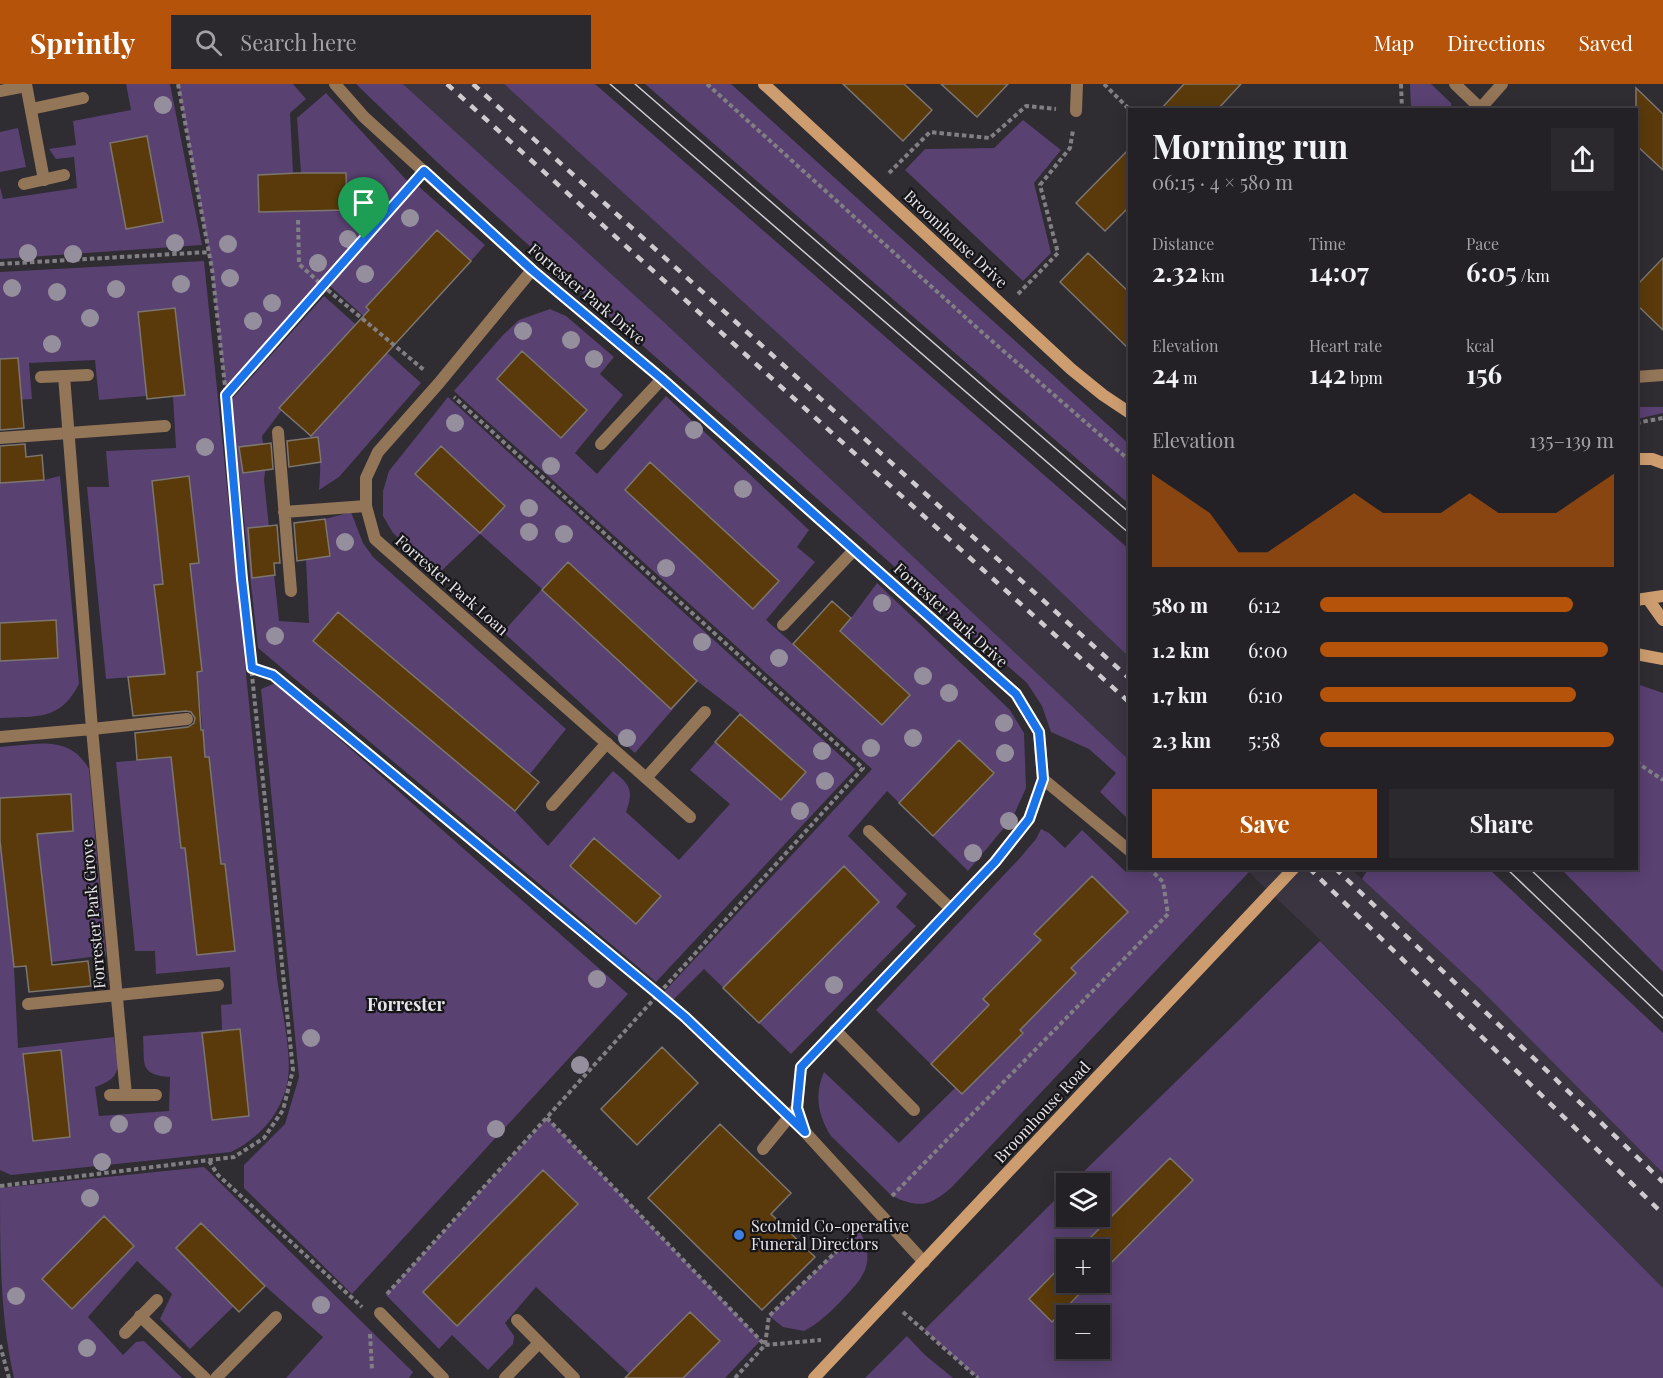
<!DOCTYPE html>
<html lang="en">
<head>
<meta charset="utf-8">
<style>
  :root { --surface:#232126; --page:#2b292e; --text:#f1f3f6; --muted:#a3a3a7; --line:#403e43; --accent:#b45309 }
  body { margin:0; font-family:"Playfair Display",serif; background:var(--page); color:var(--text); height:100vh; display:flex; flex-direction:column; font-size:22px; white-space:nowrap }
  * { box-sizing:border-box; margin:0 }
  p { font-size:20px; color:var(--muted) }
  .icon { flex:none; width:33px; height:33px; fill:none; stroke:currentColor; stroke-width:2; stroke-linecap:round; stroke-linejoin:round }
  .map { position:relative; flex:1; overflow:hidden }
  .panel { position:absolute; left:1128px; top:24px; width:510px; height:762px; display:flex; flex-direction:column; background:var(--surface); border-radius:0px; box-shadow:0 3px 15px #0003,0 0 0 2px var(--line) }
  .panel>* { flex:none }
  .tools { position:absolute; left:1056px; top:1089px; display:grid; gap:12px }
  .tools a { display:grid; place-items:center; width:54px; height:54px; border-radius:0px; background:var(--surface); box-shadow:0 3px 15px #0003,0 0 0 2px var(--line); font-size:30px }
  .pin { position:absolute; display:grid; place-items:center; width:51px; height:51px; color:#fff; margin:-62px -26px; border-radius:50% 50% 50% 0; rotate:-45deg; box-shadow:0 0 6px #0007 }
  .pin .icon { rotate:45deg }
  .round { display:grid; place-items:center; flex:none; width:63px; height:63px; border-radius:0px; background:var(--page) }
  .overview { display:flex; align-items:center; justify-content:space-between; height:102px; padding:0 24px }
  h1 { font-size:33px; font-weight:700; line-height:45px }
  .figures { display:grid; grid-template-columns:repeat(3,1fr); gap:9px; height:102px; padding:6px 24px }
  .figures div { display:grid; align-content:center }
  .figures b { font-size:26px; font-weight:700 }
  .figures small { font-size:16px; font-weight:400 }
  .figures p { font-size:16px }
  .chart { height:168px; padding:12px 24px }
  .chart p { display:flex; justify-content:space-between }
  .chart svg { width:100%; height:108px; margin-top:6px; fill:var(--accent); opacity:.7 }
  .primary-button { display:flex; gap:12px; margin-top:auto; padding:12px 24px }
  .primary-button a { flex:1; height:69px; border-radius:0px; background:var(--accent); color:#fff; font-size:24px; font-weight:700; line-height:69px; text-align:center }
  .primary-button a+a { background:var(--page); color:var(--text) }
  ul { padding:0 24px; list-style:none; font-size:20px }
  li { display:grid; grid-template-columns:96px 72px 1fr; align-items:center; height:45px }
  li i { height:15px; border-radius:8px; background:var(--accent) }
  header { display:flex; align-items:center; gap:36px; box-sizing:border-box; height:84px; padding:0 30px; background:var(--accent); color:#fff }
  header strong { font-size:28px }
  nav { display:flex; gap:33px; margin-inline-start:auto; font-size:21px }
  .search { width:420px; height:54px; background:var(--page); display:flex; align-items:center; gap:15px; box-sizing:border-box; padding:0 21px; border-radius:0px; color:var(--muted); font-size:22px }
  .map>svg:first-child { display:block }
</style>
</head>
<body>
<header>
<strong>Sprintly</strong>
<div class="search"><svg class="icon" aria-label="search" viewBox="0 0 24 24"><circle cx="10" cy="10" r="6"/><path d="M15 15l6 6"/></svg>Search here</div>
<nav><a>Map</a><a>Directions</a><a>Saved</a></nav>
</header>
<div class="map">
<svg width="1663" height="1294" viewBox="0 0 1663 1294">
  <rect width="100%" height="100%" fill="#2f2c32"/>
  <path fill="#3a3540" d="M 403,0 L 504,0 L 1044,492 L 1129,573 L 1129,676 L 665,239 Z
    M 1245,785 L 1351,785 L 1480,905 L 1663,1089 L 1663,1204 L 1311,847 Z"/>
  <path fill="#594172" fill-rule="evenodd" d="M 126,0 L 170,0 L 202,161 L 0,175 L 0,103 L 3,115 L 77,104 L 74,73 L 56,75 L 49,65 L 76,61 L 73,37 L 131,26 Z
    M 178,0 L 293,0 L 306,15 L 290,29 L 293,89 L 258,91 L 259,128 L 347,126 L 346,89 L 301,89 L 297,34 L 326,9 L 412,102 L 226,311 L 212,185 Z
    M 356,0 L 403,0 L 665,239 L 1129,676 L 1129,736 L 1100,708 L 1116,689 L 1089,665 L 1051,648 L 1042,622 L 1027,599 L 544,175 L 438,79 Z
    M 504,0 L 595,0 L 1129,465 L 1129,573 L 1044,492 Z
    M 645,0 L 731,0 L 1129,360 L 1129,420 Z
    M 1410,0 L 1431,0 L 1451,19 L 1451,25 L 1411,25 Z
    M 1023,36 L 1061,66 L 1034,99 L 1051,169 L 1023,197 L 905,86 L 925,65 L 994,64 Z
    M 18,44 L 26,83 L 0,88 L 0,48 Z
    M 417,101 L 485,161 L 471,177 L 437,146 L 366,223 L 393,248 L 388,254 L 329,201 Z
    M 204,177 L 277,894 C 281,922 292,969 288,995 C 283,1028 259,1055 231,1068 L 11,1091 L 0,1086 L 0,663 C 34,661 69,649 89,685 L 106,871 L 14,883 L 18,964 L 114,953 C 117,981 126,992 95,1003 L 99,1032 L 169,1027 L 170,993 C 138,991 145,979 143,952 L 222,946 L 221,921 L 232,920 L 230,883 L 156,890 L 155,867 L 135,867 L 116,678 L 205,671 L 197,588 L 106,595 L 87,403 L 109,403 L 106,367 L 176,364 L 173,313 L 147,315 L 146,312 L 99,316 L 95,276 L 29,279 L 32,315 L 0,317 L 0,188 Z
    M 324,212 L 421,299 L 339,393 L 319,406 C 323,357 318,359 282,326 L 262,352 L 266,381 L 264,396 L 279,537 L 309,539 L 306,475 L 330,472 L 328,460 L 304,449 L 327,447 L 325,435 L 351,428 L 363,459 L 373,473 L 566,645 L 530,690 L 515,727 L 548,762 L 613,687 C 630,700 634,707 626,728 L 679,776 L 730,720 L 690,686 L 740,630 L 697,597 L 635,669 L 503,548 L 542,505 L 480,450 L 438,490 L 393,449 L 383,432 L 383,407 L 389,387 L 448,313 L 855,685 L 656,898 L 258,564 L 231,316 Z
    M 550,225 L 566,232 L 614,273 L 600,290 L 623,311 L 575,369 L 597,390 L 666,312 L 809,446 L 797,463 L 815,478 L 766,536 L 812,577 L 851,534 L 877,499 L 1010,626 L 1024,649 L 1026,704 L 1013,733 L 968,787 L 887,707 L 848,752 L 907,810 L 896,823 L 916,842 L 791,970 L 704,885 L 673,916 L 664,908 L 872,685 L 454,307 L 503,251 L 519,236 Z
    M 1636,323 L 1663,323 L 1663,329 L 1637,335 Z
    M 60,392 L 79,600 C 60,637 37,632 0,634 L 0,399 L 44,396 Z
    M 276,599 L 628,910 L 352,1210 L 244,1104 L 244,1081 L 285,1040 L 299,993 L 261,605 Z
    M 1637,600 L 1663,609 L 1663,888 L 1561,785 L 1636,784 Z
    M 1041,745 L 1049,749 L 1065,764 L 1082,746 L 1126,788 L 1130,784 L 1245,784 L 1249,788 L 951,1104 C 929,1123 918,1124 892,1112 L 831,1052 C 818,1032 814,1010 824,988 L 899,1059 L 955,1004 L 876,926 L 1019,775 L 1036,755 Z
    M 1368,785 L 1489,785 L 1663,949 L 1663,1089 L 1480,905 L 1362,795 Z
    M 1320,857 L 1663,1204 L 1663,1294 L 978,1294 L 924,1246 L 1066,1105 L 1066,1132 L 1100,1132 L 1100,1100 L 1072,1099 ZM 1066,1166 L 1100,1166 L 1100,1198 L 1066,1198 ZM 1066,1232 L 1100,1232 L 1100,1264 L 1066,1264 Z
    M 547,1034 L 761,1256 L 725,1294 L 634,1294 L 536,1203 L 505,1239 L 514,1252 L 513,1260 L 488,1286 L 452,1251 L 439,1265 L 386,1211 Z
    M 204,1083 L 413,1288 L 409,1294 L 286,1294 L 323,1253 L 265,1202 L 201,1139 L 176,1164 L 234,1222 L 190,1265 L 160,1235 L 172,1210 L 137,1177 L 88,1233 L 123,1271 L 136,1258 L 144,1257 L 182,1294 L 14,1294 C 0,1233 0,1167 0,1104 Z
    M 859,1146 C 877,1179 864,1193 841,1217 C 829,1229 819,1239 804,1247 L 783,1243 L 769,1232 Z
    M 907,1252 L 925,1271 L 953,1294 L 865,1294 Z"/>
  <path fill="#5a3a0b" stroke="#7c766f" stroke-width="1.5" d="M 843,0 L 904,0 L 932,26 L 903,57 Z
    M 941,0 L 1008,0 L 977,33 Z
    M 1184,0 L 1241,0 L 1217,26 L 1160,26 Z
    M 1636,4 L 1663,30 L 1663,86 L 1636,61 Z
    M 147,52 L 163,138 L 126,145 L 110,59 Z
    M 1130,64 L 1130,122 L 1105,147 L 1076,119 Z
    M 298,89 L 346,89 L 347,126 L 259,128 L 258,91 Z
    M 437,146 L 471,177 L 311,352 L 279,324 L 369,226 L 366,223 Z
    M 1088,169 L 1130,209 L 1130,266 L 1060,198 Z
    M 1663,174 L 1663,246 L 1636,220 L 1636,202 Z
    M 175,224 L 185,311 L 147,315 L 138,228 Z
    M 522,267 L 587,326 L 561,354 L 497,295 Z
    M 18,274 L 24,344 L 0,346 L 0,275 Z
    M 318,353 L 321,378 L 289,383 L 287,357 Z
    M 271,359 L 273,385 L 243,389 L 239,363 Z
    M 25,360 L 26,373 L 42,371 L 44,396 L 0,399 L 0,362 Z
    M 441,362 L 505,422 L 480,449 L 415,390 Z
    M 650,378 L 779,497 L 753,525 L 625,406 Z
    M 189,392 L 199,479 L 190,480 L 202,587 L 197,588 L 201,646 L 203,646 L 205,673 L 209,673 L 221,780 L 225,780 L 235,867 L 197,871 L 185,764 L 181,764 L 171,673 L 137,676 L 135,649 L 188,643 L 194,639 L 195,634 L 191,628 L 186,627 L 133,632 L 128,593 L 165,590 L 154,501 L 163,500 L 152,397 Z
    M 325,435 L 330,472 L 297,477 L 294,439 Z
    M 277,441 L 280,479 L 274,479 L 275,491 L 252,494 L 248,444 Z
    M 568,478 L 697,597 L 671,625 L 542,506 Z
    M 832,517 L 851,534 L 840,547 L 910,611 L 882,641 L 793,560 Z
    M 338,528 L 539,698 L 515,727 L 313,557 Z
    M 56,536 L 58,574 L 0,577 L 0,539 Z
    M 740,630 L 806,688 L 781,716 L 715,658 Z
    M 959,656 L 994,689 L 933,752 L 899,719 Z
    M 71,710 L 73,747 L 37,750 L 52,881 L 88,877 L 91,902 L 29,908 L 26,882 L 14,883 L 0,757 L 0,714 Z
    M 594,754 L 661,812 L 636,840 L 570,782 Z
    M 844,782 L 879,818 L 759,939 L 723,904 Z
    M 1092,792 L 1128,828 L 1071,884 L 1076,889 L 1020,946 L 1023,949 L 962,1010 L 931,980 L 989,921 L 983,915 L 1041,856 L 1034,850 Z
    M 240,945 L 249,1032 L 212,1036 L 202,949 Z
    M 662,963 L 698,999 L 637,1061 L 601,1025 Z
    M 61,966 L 70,1053 L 33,1057 L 23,970 Z
    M 720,1040 L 791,1109 L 771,1130 L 815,1173 L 762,1226 L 648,1114 Z
    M 1170,1074 L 1193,1096 L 1100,1190 L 1100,1166 L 1078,1166 Z
    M 543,1086 L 578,1120 L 457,1242 L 423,1208 Z
    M 104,1132 L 134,1162 L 72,1225 L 42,1195 Z
    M 201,1139 L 265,1202 L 239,1228 L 176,1164 Z
    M 1066,1177 L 1066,1198 L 1091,1198 L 1052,1238 L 1029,1215 Z
    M 690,1228 L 720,1257 L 683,1294 L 625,1294 Z"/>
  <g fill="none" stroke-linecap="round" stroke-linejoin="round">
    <path stroke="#817f84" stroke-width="4" stroke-dasharray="4.5 3" stroke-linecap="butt" d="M 707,0 L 984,250 L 1130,377
      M 1104,0 L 1127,23 L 1132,26
      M 1401,0 L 1402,26
      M 889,89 L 930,48 L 990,54 L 1026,22 L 1056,25
      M 298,136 L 299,180 L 323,202 L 424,286
      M 0,180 L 209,168
      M 1018,210 L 1058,169 L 1040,101 L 1070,64 L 1073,46
      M 227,310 L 411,103
      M 1636,339 L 1663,334
      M 252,584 L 273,591 L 671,921
      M 1636,678 L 1663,696
      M 547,1034 L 765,1261 L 821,1256
      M 209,1077 L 218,1091 L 362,1223
      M 0,1102 L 234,1073 L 264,1054 L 283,1026 L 293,986 L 242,495 L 226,311 L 212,185 L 178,0
      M 892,1112 L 1168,830 L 1163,798 L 1149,784
      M 387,1210 L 863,684 L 454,313
      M 903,1228 L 978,1294
      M 370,1250 L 372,1285
      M 0,1261 L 9,1294
      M 735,1294 L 765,1261 L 769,1232 L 864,1141"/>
    <path stroke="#937558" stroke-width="12" d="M 0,7 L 26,2
      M 31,25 L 83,14
      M 24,100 L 64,91
      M 41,293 L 88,291
      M 278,348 L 291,507
      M 0,354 L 165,342
      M 601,360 L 662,295
      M 284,428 L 366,422
      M 783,541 L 854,466
      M 92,645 L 187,635
      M 1043,695 L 1130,767
      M 552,721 L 607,659
      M 690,733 L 646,694 L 705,628
      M 869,747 L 950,824
      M 28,920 L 218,901
      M 685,933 L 805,1048
      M 835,946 L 914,1026
      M 110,1011 L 156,1011
      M 763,1065 L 794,1027
      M 380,1229 L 443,1294
      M 517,1236 L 574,1294
      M 125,1249 L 157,1216
      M 216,1294 L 276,1233"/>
    <path stroke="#937558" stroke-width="12" d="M 26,0 L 44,96
      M 335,0 L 364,33 L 532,186 L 662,295 L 1016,610 L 1039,648 L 1043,695 L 1029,735 L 995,778 L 801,983 L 797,1024 L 805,1048 L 924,1178
      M 1455,0 L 1480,24
      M 1479,26 L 1502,0
      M 1076,27 L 1077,0
      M 532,186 L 439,299 L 378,368 L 366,394 L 366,422 L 375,455 L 646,694
      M 64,292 L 92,645 L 126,1011
      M 1636,293 L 1663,291
      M 0,653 L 92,645
      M 140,1232 L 205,1294
      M 505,1294 L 539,1259"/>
    <path stroke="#cd9d6f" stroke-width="12" d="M 764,0 L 1071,285 L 1103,311 L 1130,329
      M 1636,375 L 1652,375 L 1663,379
      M 1648,515 L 1663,536
      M 1636,516 L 1663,512
      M 1636,570 L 1663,575
      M 814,1294 L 1294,784"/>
    <path stroke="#cdcbd0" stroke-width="1.5" d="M 610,0 L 1130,450
      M 635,0 L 1130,429
      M 1506,784 L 1663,934
      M 1529,784 L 1663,912"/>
    <path stroke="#cdcbd0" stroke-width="4.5" stroke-dasharray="8 8" stroke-linecap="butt" d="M 447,0 L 1130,619
      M 473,0 L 1130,595
      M 1309,784 L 1663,1130
      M 1335,784 L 1663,1098"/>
  </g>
  <g fill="#958e9d">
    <circle cx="163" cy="21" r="9"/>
    <circle cx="410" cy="134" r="9"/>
    <circle cx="348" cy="155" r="9"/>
    <circle cx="175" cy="159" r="9"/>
    <circle cx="228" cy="160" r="9"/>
    <circle cx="28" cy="169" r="9"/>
    <circle cx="73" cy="170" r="9"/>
    <circle cx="318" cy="179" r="9"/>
    <circle cx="365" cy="190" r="9"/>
    <circle cx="230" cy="194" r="9"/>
    <circle cx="181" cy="200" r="9"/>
    <circle cx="12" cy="204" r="9"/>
    <circle cx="116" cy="205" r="9"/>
    <circle cx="57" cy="208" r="9"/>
    <circle cx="272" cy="219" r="9"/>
    <circle cx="90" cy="234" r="9"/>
    <circle cx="253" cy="237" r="9"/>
    <circle cx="523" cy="247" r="9"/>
    <circle cx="571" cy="256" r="9"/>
    <circle cx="52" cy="260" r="9"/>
    <circle cx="594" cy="275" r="9"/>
    <circle cx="455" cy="339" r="9"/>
    <circle cx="694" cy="346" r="9"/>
    <circle cx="205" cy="363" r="9"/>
    <circle cx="551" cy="382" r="9"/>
    <circle cx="743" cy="405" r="9"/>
    <circle cx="529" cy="424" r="9"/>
    <circle cx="529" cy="448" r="9"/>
    <circle cx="564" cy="450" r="9"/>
    <circle cx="345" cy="458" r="9"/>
    <circle cx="666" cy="484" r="9"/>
    <circle cx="882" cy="519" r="9"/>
    <circle cx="275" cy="552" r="9"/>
    <circle cx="702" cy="558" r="9"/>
    <circle cx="779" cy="574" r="9"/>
    <circle cx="923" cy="592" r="9"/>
    <circle cx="949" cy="609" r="9"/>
    <circle cx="1004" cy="639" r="9"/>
    <circle cx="627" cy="654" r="9"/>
    <circle cx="913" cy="654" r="9"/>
    <circle cx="871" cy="664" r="9"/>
    <circle cx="822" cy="667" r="9"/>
    <circle cx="1005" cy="669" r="9"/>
    <circle cx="825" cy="697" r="9"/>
    <circle cx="800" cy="727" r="9"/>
    <circle cx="1009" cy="737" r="9"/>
    <circle cx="973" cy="769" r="9"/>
    <circle cx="597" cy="895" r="9"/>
    <circle cx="834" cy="901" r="9"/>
    <circle cx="311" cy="954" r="9"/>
    <circle cx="580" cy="981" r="9"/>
    <circle cx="119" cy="1040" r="9"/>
    <circle cx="163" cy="1041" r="9"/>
    <circle cx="496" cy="1045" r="9"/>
    <circle cx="102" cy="1078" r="9"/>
    <circle cx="90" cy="1114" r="9"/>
    <circle cx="16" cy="1212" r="9"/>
    <circle cx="321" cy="1221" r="9"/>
    <circle cx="87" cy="1264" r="9"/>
  </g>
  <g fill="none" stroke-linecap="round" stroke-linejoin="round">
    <g stroke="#fff" stroke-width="12">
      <path id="route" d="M 424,87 L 532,186 L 662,295 L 1016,610 L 1039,648 L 1043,695 L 1029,735 L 995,778 L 801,983 L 797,1024 L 805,1048 L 685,933 L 658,910 L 273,591 L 252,584 L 242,495 L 226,311 Z"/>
    </g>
    <use href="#route" stroke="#1a73e8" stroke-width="8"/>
  </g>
  <circle fill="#3f7fe0" stroke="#161518" stroke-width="2" cx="739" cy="1151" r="6"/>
  <g text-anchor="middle" stroke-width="4.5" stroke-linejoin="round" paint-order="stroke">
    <g font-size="16" fill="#e6e4e9" stroke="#161518">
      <text transform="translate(956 155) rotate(43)" y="6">Broomhouse Drive</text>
      <text transform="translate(587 210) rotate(40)" y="6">Forrester Park Drive</text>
      <text transform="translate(452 501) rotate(41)" y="6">Forrester Park Loan</text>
      <text transform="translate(951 531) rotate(42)" y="6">Forrester Park Drive</text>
      <text transform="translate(93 830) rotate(-95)" y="6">Forrester Park Grove</text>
      <text transform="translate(1042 1028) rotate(-47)" y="6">Broomhouse Road</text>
    </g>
    <g font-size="16" fill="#e6e4e9" stroke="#161518" text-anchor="start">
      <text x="751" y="1148">Scotmid Co-operative<tspan x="751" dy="18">Funeral Directors</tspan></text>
    </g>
    <g font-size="18" font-weight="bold" fill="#e6e4e9" stroke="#161518">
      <text x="406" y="927">Forrester</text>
    </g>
  </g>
</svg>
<div class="tools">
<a><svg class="icon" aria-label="layers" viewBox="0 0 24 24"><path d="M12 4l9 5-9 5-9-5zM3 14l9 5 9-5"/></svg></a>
<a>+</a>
<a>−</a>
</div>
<div class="pin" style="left:364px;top:155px;background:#1e9e55"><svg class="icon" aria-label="arrive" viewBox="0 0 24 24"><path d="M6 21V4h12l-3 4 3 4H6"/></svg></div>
<section class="panel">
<div class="overview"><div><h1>Morning run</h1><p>06:15 · 4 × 580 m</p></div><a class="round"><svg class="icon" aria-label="share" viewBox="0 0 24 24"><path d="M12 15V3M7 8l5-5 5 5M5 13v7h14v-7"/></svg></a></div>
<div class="figures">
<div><p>Distance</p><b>2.32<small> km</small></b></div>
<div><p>Time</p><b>14:07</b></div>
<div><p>Pace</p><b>6:05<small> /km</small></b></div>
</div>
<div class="figures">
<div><p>Elevation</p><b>24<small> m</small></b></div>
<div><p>Heart rate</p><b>142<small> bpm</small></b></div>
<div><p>kcal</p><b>156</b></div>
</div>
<div class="chart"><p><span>Elevation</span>135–139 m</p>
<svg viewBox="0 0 160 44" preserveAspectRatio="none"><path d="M0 44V6L10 14L20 22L30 38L40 38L50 30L60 22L70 14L80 22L90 22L100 22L110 14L120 22L130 22L140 22L150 14L160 6V44z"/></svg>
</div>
<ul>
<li><b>580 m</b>6:12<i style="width:86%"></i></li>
<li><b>1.2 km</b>6:00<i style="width:98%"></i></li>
<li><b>1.7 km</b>6:10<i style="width:87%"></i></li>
<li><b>2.3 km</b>5:58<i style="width:100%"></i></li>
</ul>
<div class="primary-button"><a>Save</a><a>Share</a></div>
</section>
</div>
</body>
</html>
